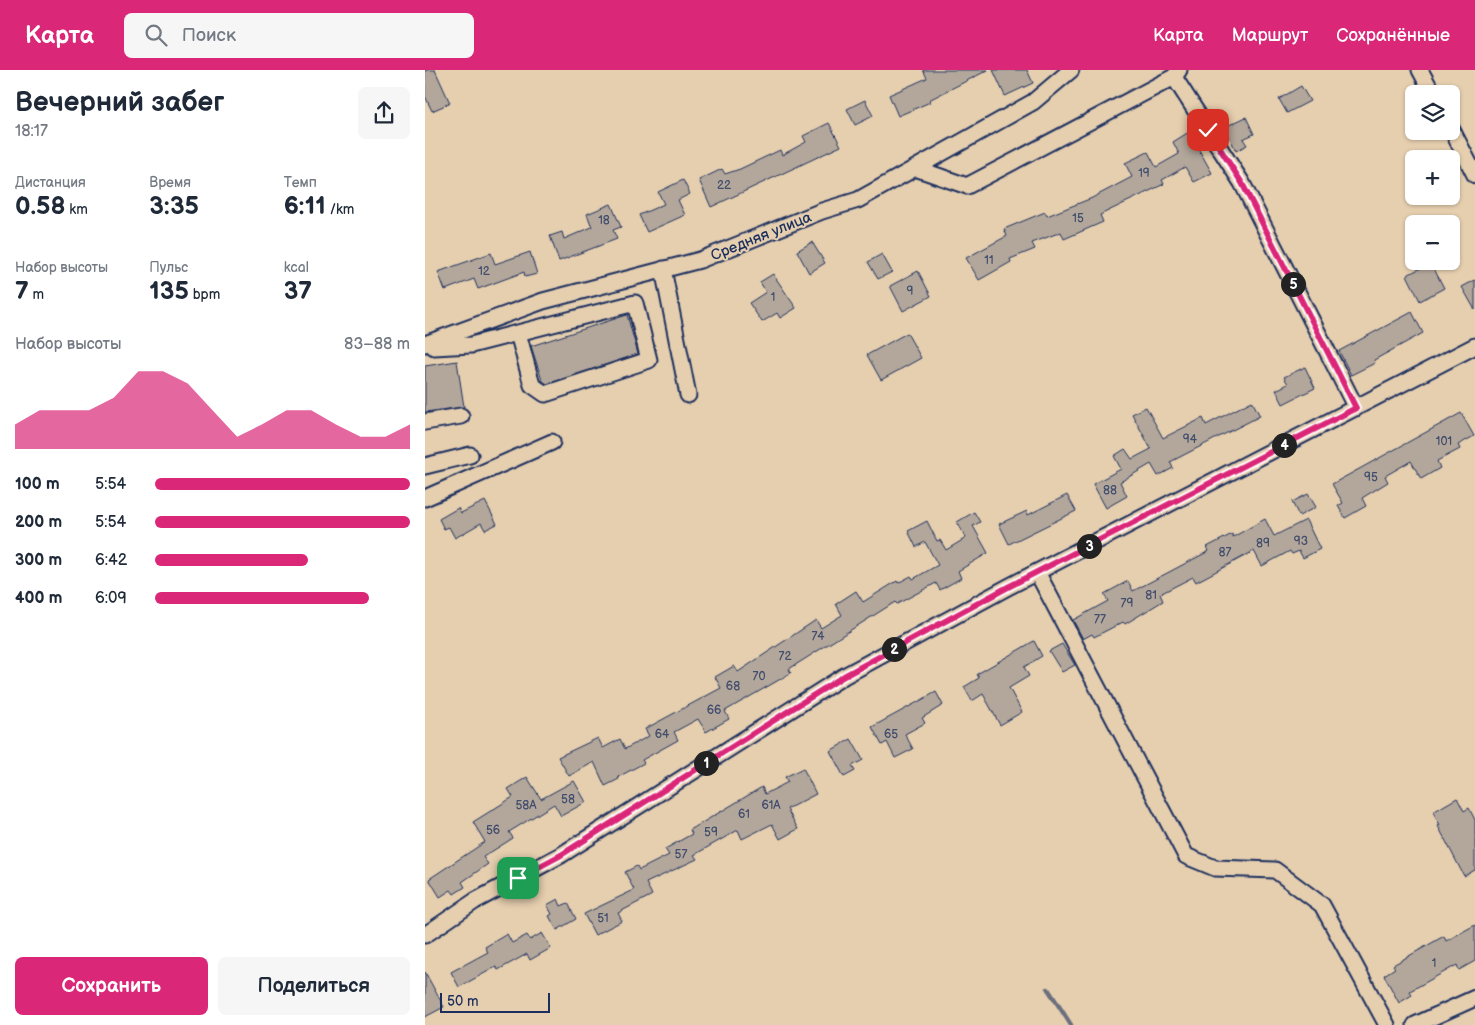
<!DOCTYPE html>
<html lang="ru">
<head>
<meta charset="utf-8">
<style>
  :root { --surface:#fff; --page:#f6f6f7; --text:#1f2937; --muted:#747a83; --accent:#db2777 }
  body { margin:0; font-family:"Balsamiq Sans",sans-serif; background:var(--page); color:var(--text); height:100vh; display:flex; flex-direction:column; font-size:19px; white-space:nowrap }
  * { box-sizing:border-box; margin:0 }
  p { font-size:16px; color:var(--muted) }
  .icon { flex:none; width:28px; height:28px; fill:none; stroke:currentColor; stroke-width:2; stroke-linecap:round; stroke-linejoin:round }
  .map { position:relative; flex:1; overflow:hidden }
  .details { display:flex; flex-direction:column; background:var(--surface); width:425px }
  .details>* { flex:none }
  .controls { position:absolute; left:980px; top:15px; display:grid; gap:10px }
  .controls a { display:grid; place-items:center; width:55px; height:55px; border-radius:8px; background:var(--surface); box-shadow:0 1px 4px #0004; font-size:25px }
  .scale { position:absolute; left:15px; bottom:12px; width:110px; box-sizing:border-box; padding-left:5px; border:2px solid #1b2f5e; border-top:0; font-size:14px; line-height:18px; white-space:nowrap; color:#1b2f5e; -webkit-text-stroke:4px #e6cfaf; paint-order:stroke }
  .pin { position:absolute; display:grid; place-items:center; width:42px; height:42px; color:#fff; margin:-21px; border-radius:10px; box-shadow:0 2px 8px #0006 }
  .km { position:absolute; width:25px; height:25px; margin:-12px; border-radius:50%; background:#222; color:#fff; font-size:14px; line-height:25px; text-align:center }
  .round { display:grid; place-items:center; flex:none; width:52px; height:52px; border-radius:8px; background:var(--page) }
  .summary { display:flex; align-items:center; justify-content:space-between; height:85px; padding:0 15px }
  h1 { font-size:28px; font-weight:600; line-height:38px }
  .metrics { display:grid; grid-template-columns:repeat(3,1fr); gap:8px; height:85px; padding:5px 15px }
  .metrics div { display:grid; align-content:center }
  .metrics b { font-size:25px; font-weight:600 }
  .metrics small { font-size:14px; font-weight:400 }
  .metrics p { font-size:14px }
  .chart { height:140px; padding:10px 15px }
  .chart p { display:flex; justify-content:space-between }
  .chart svg { width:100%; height:90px; margin-top:5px; fill:var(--accent); opacity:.7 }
  .button { display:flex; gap:10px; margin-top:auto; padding:10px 15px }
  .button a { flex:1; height:58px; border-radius:8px; background:var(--accent); color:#fff; font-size:20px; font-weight:600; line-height:58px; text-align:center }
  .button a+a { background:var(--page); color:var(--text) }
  ul { padding:0 15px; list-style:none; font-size:16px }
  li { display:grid; grid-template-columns:80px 60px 1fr; align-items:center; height:38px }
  li i { height:12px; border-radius:6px; background:var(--accent) }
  header { display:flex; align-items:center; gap:30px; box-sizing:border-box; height:70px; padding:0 25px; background:var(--accent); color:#fff }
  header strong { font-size:24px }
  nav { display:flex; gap:28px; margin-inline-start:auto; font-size:18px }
  .search { width:350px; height:45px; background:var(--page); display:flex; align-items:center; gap:12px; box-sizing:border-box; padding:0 18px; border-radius:8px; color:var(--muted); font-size:19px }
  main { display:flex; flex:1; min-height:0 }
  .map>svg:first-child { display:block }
</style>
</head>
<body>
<header>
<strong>Карта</strong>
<div class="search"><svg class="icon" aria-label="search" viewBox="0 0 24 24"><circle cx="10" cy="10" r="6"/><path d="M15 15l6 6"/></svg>Поиск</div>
<nav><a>Карта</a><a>Маршрут</a><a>Сохранённые</a></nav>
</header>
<main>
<section class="details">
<div class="summary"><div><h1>Вечерний забег</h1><p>18:17</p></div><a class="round"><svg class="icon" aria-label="share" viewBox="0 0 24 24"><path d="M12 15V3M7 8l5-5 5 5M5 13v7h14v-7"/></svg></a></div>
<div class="metrics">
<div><p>Дистанция</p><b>0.58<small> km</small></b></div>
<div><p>Время</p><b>3:35</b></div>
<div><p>Темп</p><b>6:11<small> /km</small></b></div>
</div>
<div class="metrics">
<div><p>Набор высоты</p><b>7<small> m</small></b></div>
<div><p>Пульс</p><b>135<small> bpm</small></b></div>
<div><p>kcal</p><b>37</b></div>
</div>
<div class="chart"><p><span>Набор высоты</span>83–88 m</p>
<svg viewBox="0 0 160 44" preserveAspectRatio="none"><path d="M0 44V32L10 25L20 25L30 25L40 19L50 6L60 6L70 12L80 25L90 38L100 32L110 25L120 25L130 32L140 38L150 38L160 32V44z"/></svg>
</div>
<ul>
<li><b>100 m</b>5:54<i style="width:100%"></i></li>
<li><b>200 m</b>5:54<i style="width:100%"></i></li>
<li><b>300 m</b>6:42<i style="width:60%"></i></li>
<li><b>400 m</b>6:09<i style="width:84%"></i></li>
</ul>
<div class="button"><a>Сохранить</a><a>Поделиться</a></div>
</section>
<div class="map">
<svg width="1050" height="955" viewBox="0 0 1050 955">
  <rect width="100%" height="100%" fill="#e6cfaf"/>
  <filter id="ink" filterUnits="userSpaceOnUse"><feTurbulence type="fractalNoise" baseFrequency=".02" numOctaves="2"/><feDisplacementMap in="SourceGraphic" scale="10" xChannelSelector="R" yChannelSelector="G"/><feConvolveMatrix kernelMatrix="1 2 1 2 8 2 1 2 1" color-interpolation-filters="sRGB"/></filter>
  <g filter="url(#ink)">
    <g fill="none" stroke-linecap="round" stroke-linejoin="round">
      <path stroke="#6b6e7e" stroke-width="4.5" d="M 623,919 L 646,955"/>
    </g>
    <path fill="#b3a79b" stroke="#1b2f5e" d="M 0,0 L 10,0 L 25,33 L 7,41 L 0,26 Z
      M 498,0 L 563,0 L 504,30 L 505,32 L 473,46 L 464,25 L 502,8 Z
      M 568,0 L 602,0 L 608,13 L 580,26 Z
      M 876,16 L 885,31 L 862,43 L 854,29 Z
      M 440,30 L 448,46 L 430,55 L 422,39 Z
      M 821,47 L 829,64 L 818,69 L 822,75 L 811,81 L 800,57 Z
      M 404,53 L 416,76 L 286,137 L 274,110 L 297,99 L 300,104 L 315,99 L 355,80 L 357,85 L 381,72 L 378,66 Z
      M 764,62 L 787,103 L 769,112 L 760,97 L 737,110 L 739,114 L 675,145 L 678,152 L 639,169 L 636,162 L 607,173 L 610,179 L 585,189 L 586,192 L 554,210 L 541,188 L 582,166 L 579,159 L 620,142 L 622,146 L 667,128 L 707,107 L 700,93 L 723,82 L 731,97 L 754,84 L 748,72 Z
      M 258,110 L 265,124 L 253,130 L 260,145 L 222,162 L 214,145 L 239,134 L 233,122 Z
      M 186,134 L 196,157 L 188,160 L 192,169 L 134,191 L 125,166 L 137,162 L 139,169 L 167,157 L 162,144 Z
      M 387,172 L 400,193 L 384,203 L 372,181 Z
      M 105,182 L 112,204 L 100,207 L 99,202 L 53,219 L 49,209 L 20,220 L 13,202 L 66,183 L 70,194 Z
      M 457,184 L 467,202 L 453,209 L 443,192 Z
      M 1006,193 L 1019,218 L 995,231 L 982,205 Z
      M 493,201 L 506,226 L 478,241 L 465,216 Z
      M 348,204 L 371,238 L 355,248 L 352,243 L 337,252 L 324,233 L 341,222 L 335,212 Z
      M 1050,210 L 1050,240 L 1037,217 Z
      M 987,242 L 998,263 L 949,290 L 950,293 L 926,305 L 914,281 Z
      M 202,245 L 213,284 L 122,314 L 117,310 L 106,276 Z
      M 482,263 L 496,288 L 456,310 L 442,285 Z
      M 32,291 L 39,337 L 0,342 L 0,296 Z
      M 880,297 L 890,318 L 858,334 L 851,320 L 863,314 L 859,307 Z
      M 827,331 L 835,346 L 745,392 L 748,398 L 733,406 L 726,394 L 695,412 L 702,426 L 681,438 L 668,414 L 696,399 L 689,386 L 700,379 L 707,389 L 726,379 L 707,344 L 721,337 L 738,368 L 778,348 L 781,355 Z
      M 1036,343 L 1049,366 L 1033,375 L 1035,379 L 1012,391 L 1015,398 L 996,409 L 986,391 L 960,406 L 963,412 L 937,428 L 941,436 L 920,448 L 913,436 L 918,433 L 907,414 Z
      M 883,424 L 891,437 L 874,446 L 867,432 Z
      M 642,425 L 651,441 L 584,474 L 574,454 L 602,441 L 603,445 Z
      M 60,431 L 72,454 L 60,460 L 56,453 L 30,468 L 24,457 L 19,459 L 14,449 L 33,438 L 36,443 Z
      M 549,442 L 555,452 L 548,456 L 563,483 L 533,501 L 536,508 L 515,520 L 511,513 L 472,534 L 470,532 L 364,599 L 366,603 L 300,641 L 304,649 L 281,662 L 273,649 L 249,662 L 253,670 L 217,690 L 219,693 L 193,707 L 194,709 L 180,716 L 169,692 L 144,706 L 133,687 L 173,668 L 178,678 L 195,669 L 200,679 L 224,666 L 220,659 L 296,618 L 290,607 L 309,596 L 313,602 L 391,550 L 396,558 L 417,545 L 411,534 L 431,521 L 438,532 L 472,511 L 473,513 L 486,506 L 488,509 L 513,495 L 500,472 L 491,477 L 483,461 L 502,451 L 512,471 L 515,470 L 521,480 L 541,468 L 532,452 Z
      M 840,449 L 849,466 L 881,450 L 895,479 L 878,488 L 874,481 L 867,484 L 865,481 L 837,496 L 829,481 L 771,512 L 768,507 L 735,524 L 738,531 L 700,554 L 698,552 L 669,567 L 667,564 L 658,569 L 648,550 L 683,531 L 679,524 L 703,511 L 708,521 L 784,481 L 782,477 L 807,464 L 808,467 Z
      M 609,571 L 617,586 L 599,597 L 604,606 L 584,618 L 597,642 L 575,655 L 558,624 L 547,631 L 539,617 L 554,608 L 552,604 Z
      M 637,574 L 650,595 L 637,602 L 624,581 Z
      M 511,622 L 518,635 L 497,648 L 500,653 L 480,664 L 488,679 L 470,688 L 462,672 L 457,675 L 447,657 Z
      M 426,669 L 438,690 L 427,696 L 430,701 L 419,707 L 405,681 Z
      M 378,698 L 391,724 L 362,739 L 373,759 L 355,769 L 347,754 L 317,769 L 313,760 L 269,785 L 272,789 L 221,813 L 227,825 L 193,843 L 197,851 L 170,865 L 159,844 L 209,820 L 200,802 L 212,796 L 214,800 L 244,785 L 240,779 L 267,764 L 265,760 L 337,717 L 340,724 L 363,712 L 360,707 Z
      M 102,707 L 116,729 L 149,711 L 161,732 L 136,746 L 129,734 L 84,762 L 88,768 L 58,787 L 63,794 L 37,812 L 40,817 L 29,824 L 26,820 L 15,827 L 4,809 L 60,772 L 48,752 L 88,727 L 83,719 Z
      M 1032,728 L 1039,741 L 1044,738 L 1050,750 L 1050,800 L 1039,806 L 1013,756 L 1015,755 L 1008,742 Z
      M 133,829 L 136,836 L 143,833 L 151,849 L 132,860 L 124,846 L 127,844 L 122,835 Z
      M 1050,855 L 1050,891 L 1034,900 L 1032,895 L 985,921 L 987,925 L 974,933 L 959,905 L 970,898 L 968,895 L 1019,866 L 1021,871 Z
      M 117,863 L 126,878 L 105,890 L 102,884 L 73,900 L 71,897 L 34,917 L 26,902 L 63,882 L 60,877 L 82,864 L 87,873 L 102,865 L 105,870 Z
      M 0,902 L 19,937 L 0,947 Z"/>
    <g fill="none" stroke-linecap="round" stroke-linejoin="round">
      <g stroke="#1b2f5e" stroke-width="19">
        <path id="minor" d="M 754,0 L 749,7 L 817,113 L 931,338
          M 995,0 L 1008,24
          M 1026,58 L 1050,105
          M 490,98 L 542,116 L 749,7
          M 238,199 L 263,325
          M 0,274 L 118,231 L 275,190 L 397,141 L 433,130 L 608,32 L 646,0
          M 9,277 L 46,275 L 210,233 L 224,290 L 120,324 L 107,315 L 93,263
          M 0,352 L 36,346
          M 0,396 L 45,385
          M 0,428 L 127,372
          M 612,502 L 761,786 L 790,798 L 850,800 L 897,835 L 962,955
          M 0,865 L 50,831 L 136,785 L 419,606 L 583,517 L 1050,276
          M 990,955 L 1050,928"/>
      </g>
      <use href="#minor" stroke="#e6cfaf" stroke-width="15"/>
    </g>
  </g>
  <g fill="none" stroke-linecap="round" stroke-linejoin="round" filter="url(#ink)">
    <g stroke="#fff" stroke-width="10">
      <path id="route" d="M 93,808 L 136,785 L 419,606 L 583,517 L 931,338 L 817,113 L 783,60"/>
    </g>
    <use href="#route" stroke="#db2777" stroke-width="6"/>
  </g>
  <g text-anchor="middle" stroke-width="4" stroke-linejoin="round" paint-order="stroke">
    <g font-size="12" fill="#414d6d">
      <text x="719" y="107">19</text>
      <text x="299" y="119">22</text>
      <text x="653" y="152">15</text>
      <text x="179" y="154">18</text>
      <text x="564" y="194">11</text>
      <text x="59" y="205">12</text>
      <text x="485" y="225">9</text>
      <text x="348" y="231">1</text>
      <text x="765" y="373">94</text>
      <text x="1019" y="375">101</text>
      <text x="946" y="411">95</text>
      <text x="685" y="424">88</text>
      <text x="876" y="475">93</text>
      <text x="838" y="477">89</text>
      <text x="800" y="486">87</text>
      <text x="726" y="529">81</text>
      <text x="702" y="537">79</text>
      <text x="675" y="553">77</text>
      <text x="393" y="570">74</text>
      <text x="360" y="590">72</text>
      <text x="334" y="610">70</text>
      <text x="308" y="620">68</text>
      <text x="289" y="644">66</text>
      <text x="237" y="668">64</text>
      <text x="466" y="668">65</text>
      <text x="143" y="733">58</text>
      <text x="101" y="739">58А</text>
      <text x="346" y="739">61А</text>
      <text x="319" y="748">61</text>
      <text x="68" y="764">56</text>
      <text x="286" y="766">59</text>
      <text x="256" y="788">57</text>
      <text x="178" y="852">51</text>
      <text x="1009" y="897">1</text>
    </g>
    <g font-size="15" fill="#1b2f5e" stroke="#e6cfaf">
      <text transform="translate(336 166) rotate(-22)" y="5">Средняя улица</text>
    </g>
  </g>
</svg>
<div class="controls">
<a><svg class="icon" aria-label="layers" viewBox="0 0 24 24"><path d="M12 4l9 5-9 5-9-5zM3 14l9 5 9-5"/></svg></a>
<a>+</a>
<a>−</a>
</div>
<div class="scale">50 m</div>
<div class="pin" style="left:93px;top:808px;background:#1e9e55"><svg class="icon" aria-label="arrive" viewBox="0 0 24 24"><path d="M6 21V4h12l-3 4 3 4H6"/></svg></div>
<div class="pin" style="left:783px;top:60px;background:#d93025"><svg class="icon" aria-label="check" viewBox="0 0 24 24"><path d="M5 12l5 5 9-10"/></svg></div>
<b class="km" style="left:281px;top:693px">1</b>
<b class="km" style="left:469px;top:579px">2</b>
<b class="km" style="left:664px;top:476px">3</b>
<b class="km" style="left:859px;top:375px">4</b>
<b class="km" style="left:868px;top:214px">5</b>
</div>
</main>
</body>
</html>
